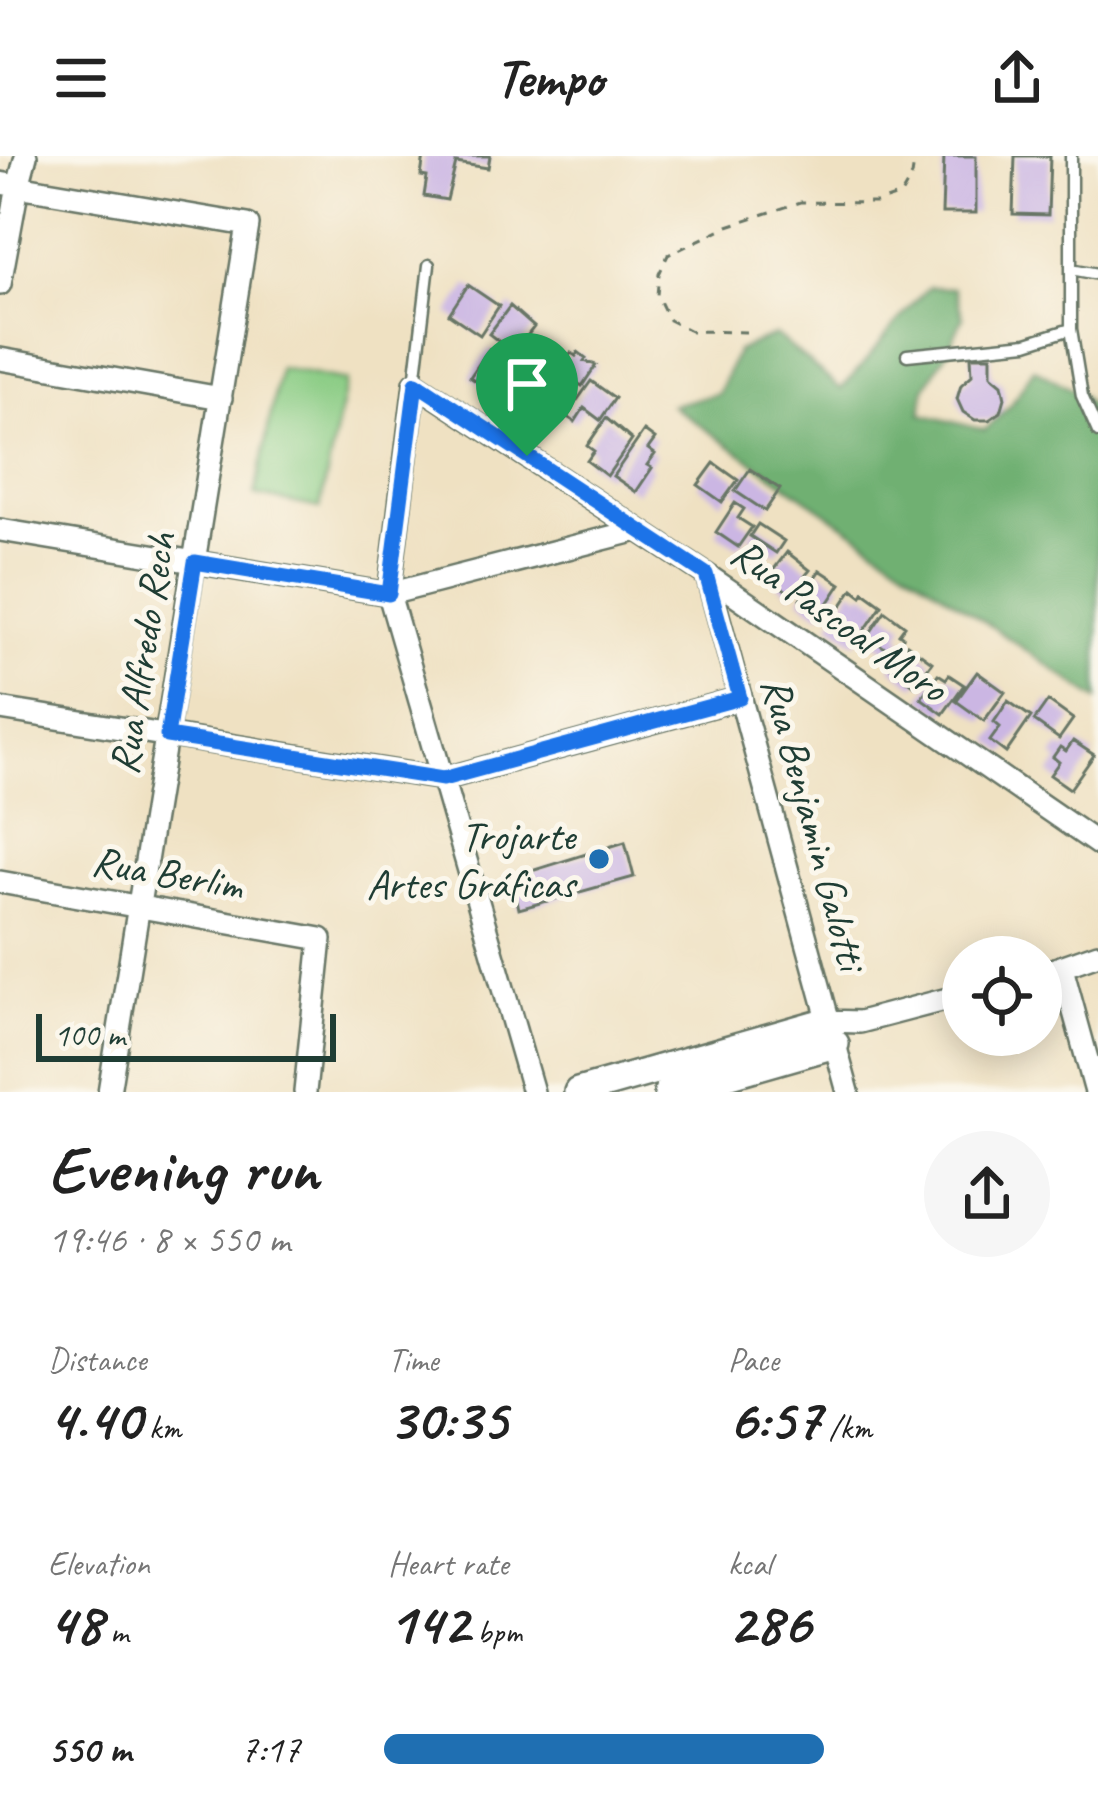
<!DOCTYPE html>
<html lang="en">
<head>
<meta charset="utf-8">
<style>
  :root { --surface:#fff; --page:#f6f6f6; --text:#222; --muted:#767676; --accent:#1f6fb2 }
  body { margin:0; font-family:Caveat,sans-serif; background:var(--page); color:var(--text); height:100vh; display:flex; flex-direction:column; font-size:45px; white-space:nowrap }
  * { box-sizing:border-box; margin:0 }
  p { font-size:39px; color:var(--muted) }
  .icon { flex:none; width:66px; height:66px; fill:none; stroke:currentColor; stroke-width:2; stroke-linecap:round; stroke-linejoin:round }
  .map { position:relative; height:936px; overflow:hidden }
  .details { display:flex; flex-direction:column; background:var(--surface); flex:1 }
  .details>* { flex:none }
  .tools { position:absolute; left:942px; top:780px; display:grid; gap:24px }
  .tools a { display:grid; place-items:center; width:120px; height:120px; border-radius:50%; background:var(--surface); box-shadow:0 6px 30px #0003; font-size:60px }
  .scale { position:absolute; left:36px; bottom:30px; width:300px; box-sizing:border-box; padding-left:12px; border:6px solid #1f3d34; border-top:0; font-size:33px; line-height:42px; white-space:nowrap; color:#1f3d34; -webkit-text-stroke:9px #fbf7ec; paint-order:stroke }
  .pin { position:absolute; display:grid; place-items:center; width:102px; height:102px; color:#fff; margin:-123px -51px; border-radius:50% 50% 50% 0; rotate:-45deg; box-shadow:0 0 12px #0007 }
  .pin .icon { rotate:45deg }
  .round { display:grid; place-items:center; flex:none; width:126px; height:126px; border-radius:63px; background:var(--page) }
  .summary { display:flex; align-items:center; justify-content:space-between; height:204px; padding:0 48px }
  h1 { font-size:66px; font-weight:600; line-height:90px }
  .stats { display:grid; grid-template-columns:repeat(3,1fr); gap:18px; height:204px; padding:12px 48px }
  .stats div { display:grid; align-content:center }
  .stats b { font-size:60px; font-weight:600 }
  .stats small { font-size:33px; font-weight:400 }
  .stats p { font-size:33px }
  ul { padding:0 48px; list-style:none; font-size:39px }
  li { display:grid; grid-template-columns:192px 144px 1fr; align-items:center; height:90px }
  li i { height:30px; border-radius:15px; background:var(--accent) }
  header { display:flex; justify-content:space-between; align-items:center; height:156px; padding:0 48px; background:var(--surface); font-size:54px; font-weight:600 }
  .map>svg:first-child { display:block }
</style>
</head>
<body>
<header><svg class="icon" aria-label="menu" viewBox="0 0 24 24"><path d="M4 6h16M4 12h16M4 18h16"/></svg>Tempo<svg class="icon" aria-label="share" viewBox="0 0 24 24"><path d="M12 15V3M7 8l5-5 5 5M5 13v7h14v-7"/></svg></header>
<div class="map">
<svg width="1098" height="936" viewBox="0 0 1098 936">
  <rect width="100%" height="100%" fill="#fbf7ec"/>
  <filter id="ink" filterUnits="userSpaceOnUse"><feTurbulence type="fractalNoise" baseFrequency=".00833" numOctaves="2"/><feDisplacementMap in="SourceGraphic" scale="24" xChannelSelector="R" yChannelSelector="G"/><feConvolveMatrix kernelMatrix="1 2 1 2 8 2 1 2 1" color-interpolation-filters="sRGB"/></filter>
  <filter id="wash" filterUnits="userSpaceOnUse"><feTurbulence type="fractalNoise" baseFrequency=".004" numOctaves="4" result="noise"/><feDisplacementMap in="SourceGraphic" scale="48" xChannelSelector="R" yChannelSelector="G"/><feGaussianBlur stdDeviation="2.7" result="paint"/><feColorMatrix in="noise" values="0 0 0 0 0 0 0 0 0 0 0 0 0 0 0 0 0 1.4 0 .05"/><feComposite in="paint" operator="in"/></filter>
  <g filter="url(#wash)">
    <rect width="100%" height="100%" fill="#efe1c2"/>
    <path fill="#8acc84" stroke="#54845c" stroke-width="3" d="M 280,212 L 346,225 L 320,352 L 255,339 Z"/>
    <path fill="#6fb072" stroke="#477653" stroke-width="3" d="M 929,131 L 954,132 L 963,161 L 947,196 L 925,232 L 921,258 L 985,274 L 1010,250 L 1034,212 L 1082,240 L 1098,260 L 1098,544 L 671,249 L 718,238 L 737,195 L 775,179 L 841,233 C 872,200 897,163 929,131 Z"/>
    <g id="blocks">
      <path fill="#cbb6e3" d="M 424,0 L 490,0 L 488,12 L 456,7 L 447,44 L 424,40 L 427,21 L 421,20 Z
        M 944,0 L 976,0 L 976,57 L 942,57 Z
        M 1015,0 L 1050,0 L 1048,59 L 1013,58 Z
        M 468,129 L 499,150 L 480,179 L 449,158 Z
        M 510,150 L 534,171 L 514,197 L 489,178 Z
        M 489,193 L 508,206 L 489,234 L 470,221 Z
        M 578,196 L 586,202 L 584,205 L 596,209 L 582,230 L 559,215 L 571,197 L 576,200 Z
        M 971,200 L 991,200 L 991,219 L 1002,228 L 1005,242 L 1001,256 L 989,264 L 975,264 L 963,256 L 957,243 L 961,229 L 972,219 Z
        M 511,211 L 528,224 L 522,233 L 527,237 L 514,254 L 491,238 Z
        M 591,225 L 615,242 L 600,264 L 584,252 L 575,266 L 566,260 Z
        M 540,230 L 551,238 L 535,260 L 524,253 Z
        M 606,262 L 632,284 L 607,320 L 587,305 L 594,295 L 587,290 Z
        M 644,275 L 655,283 L 648,293 L 655,298 L 647,309 L 652,312 L 636,336 L 613,320 Z
        M 714,307 L 738,324 L 722,346 L 698,329 Z
        M 750,313 L 780,333 L 765,355 L 735,335 Z
        M 735,347 L 744,353 L 738,362 L 752,371 L 738,391 L 716,376 Z
        M 758,368 L 784,385 L 776,397 L 750,380 Z
        M 787,396 L 810,414 L 791,438 L 768,421 Z
        M 820,414 L 841,428 L 821,458 L 800,443 Z
        M 853,433 L 862,440 L 864,436 L 882,449 L 856,487 L 830,467 Z
        M 885,455 L 905,470 L 899,478 L 903,481 L 892,497 L 868,480 Z
        M 907,488 L 932,506 L 915,530 L 891,512 Z
        M 977,516 L 1005,536 L 984,565 L 956,545 Z
        M 938,518 L 946,523 L 949,519 L 964,529 L 943,558 L 921,542 Z
        M 1008,545 L 1031,561 L 1006,597 L 990,585 L 1000,571 L 994,566 Z
        M 1048,545 L 1073,563 L 1059,583 L 1034,565 Z
        M 1073,585 L 1094,599 L 1070,633 L 1050,619 L 1059,606 L 1053,601 L 1060,591 L 1066,595 Z
        M 625,686 L 634,721 L 519,753 L 512,721 Z"/>
    </g>
  </g>
  <g filter="url(#ink)">
    <use href="#blocks" fill-opacity="0" stroke="#687666" stroke-width="3"/>
    <g fill="none" stroke-linecap="round" stroke-linejoin="round">
      <g stroke="#687666" stroke-width="15">
        <path id="service" d="M 1071,113 L 1098,118
          M 1071,173 L 1082,240 L 1098,276
          M 907,199 L 1027,187 L 1071,173 L 1071,0
          M 415,227 L 429,109"/>
      </g>
      <g stroke="#687666" stroke-width="26">
        <path id="minor" d="M 0,27 L 248,69 L 109,936
          M 0,128 L 18,30 L 26,0
          M 0,203 L 221,242
          M 0,374 L 389,438 L 638,374
          M 707,419 L 848,936
          M 0,553 L 443,623 L 741,542
          M 0,726 L 321,783 L 305,936
          M 1062,812 L 1096,936
          M 1041,818 L 1098,798
          M 828,865 L 860,866 L 963,839
          M 533,936 L 389,438 L 415,227 L 707,419 L 1098,688"/>
      </g>
      <g stroke="#687666" stroke-width="32">
        <path id="tertiary" d="M 578,936 L 828,865
          M 668,936 L 835,888"/>
      </g>
      <path stroke="#687666" stroke-width="3" stroke-dasharray="9 9" stroke-linecap="butt" d="M 746,176 L 691,175 L 669,164 L 657,139 L 659,118 L 668,99 L 728,70 L 801,46 L 877,47 L 901,39 L 912,20 L 915,0"/>
      <use href="#service" stroke="#fff" stroke-width="10"/>
      <use href="#minor" stroke="#fff" stroke-width="21"/>
      <use href="#tertiary" stroke="#fff" stroke-width="27"/>
    </g>
  </g>
  <g fill="none" stroke-linecap="round" stroke-linejoin="round" filter="url(#ink)">
    <g stroke="#fff" stroke-width="24">
      <path id="route" d="M 416,227 L 706,418 L 740,542 L 443,623 L 167,580 L 195,406 L 389,438 Z"/>
    </g>
    <use href="#route" stroke="#1a73e8" stroke-width="15"/>
  </g>
  <circle fill="#1f6fb2" stroke="#fbf7ec" stroke-width="4.5" cx="599" cy="703" r="12"/>
  <g text-anchor="middle" stroke-width="10" stroke-linejoin="round" paint-order="stroke">
    <g font-size="42" fill="#1f3d34" stroke="#fbf7ec">
      <text transform="translate(840 463) rotate(35)" y="15">Rua Pascoal Moro</text>
      <text transform="translate(141 497) rotate(-81)" y="15">Rua Alfredo Rech</text>
      <text transform="translate(815 667) rotate(75)" y="15">Rua Benjamin Galotti</text>
      <text transform="translate(168 716) rotate(10)" y="15">Rua Berlim</text>
    </g>
    <g font-size="42" fill="#1f3d34" stroke="#fbf7ec" text-anchor="end">
      <text x="575" y="694">Trojarte<tspan x="575" dy="48">Artes Gráficas</tspan></text>
    </g>
  </g>
</svg>
<div class="tools">
<a><svg class="icon" aria-label="locate" viewBox="0 0 24 24"><circle cx="12" cy="12" r="6"/><path d="M12 2v4M12 18v4M2 12h4M18 12h4"/></svg></a>
</div>
<div class="scale">100 m</div>
<div class="pin" style="left:527px;top:300px;background:#1e9e55"><svg class="icon" aria-label="arrive" viewBox="0 0 24 24"><path d="M6 21V4h12l-3 4 3 4H6"/></svg></div>
</div>
<section class="details">
<div class="summary"><div><h1>Evening run</h1><p>19:46 · 8 × 550 m</p></div><a class="round"><svg class="icon" aria-label="share" viewBox="0 0 24 24"><path d="M12 15V3M7 8l5-5 5 5M5 13v7h14v-7"/></svg></a></div>
<div class="stats">
<div><p>Distance</p><b>4.40<small> km</small></b></div>
<div><p>Time</p><b>30:35</b></div>
<div><p>Pace</p><b>6:57<small> /km</small></b></div>
</div>
<div class="stats">
<div><p>Elevation</p><b>48<small> m</small></b></div>
<div><p>Heart rate</p><b>142<small> bpm</small></b></div>
<div><p>kcal</p><b>286</b></div>
</div>
<ul>
<li><b>550 m</b>7:17<i style="width:66%"></i></li>
</ul>
</section>
</body>
</html>
